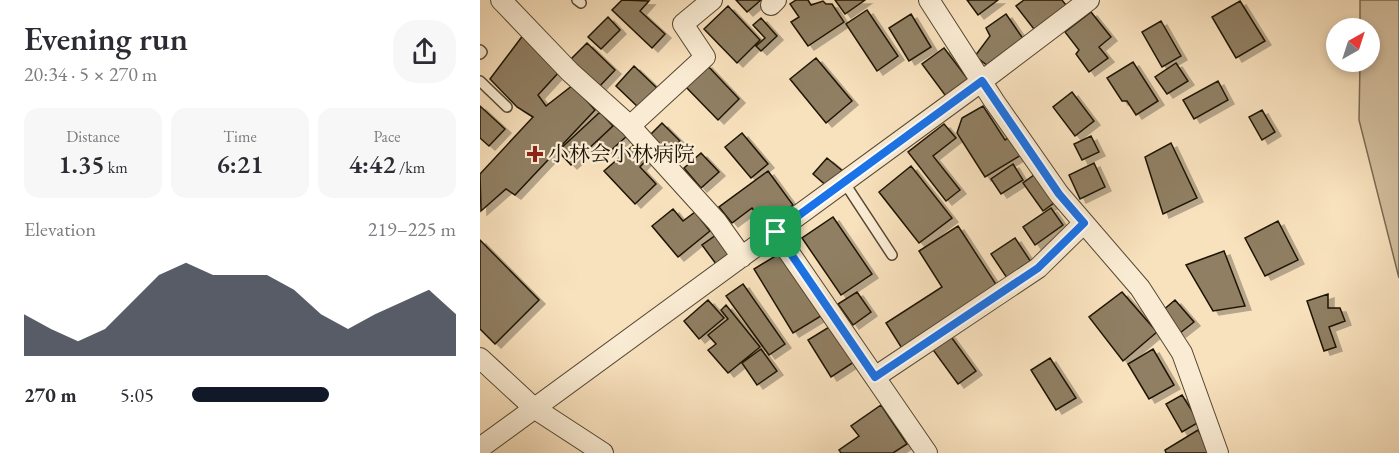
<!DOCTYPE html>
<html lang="en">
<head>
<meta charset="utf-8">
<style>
  :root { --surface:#fff; --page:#f7f7f7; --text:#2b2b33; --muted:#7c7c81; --accent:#111827 }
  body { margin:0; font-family:"EB Garamond","Noto Serif JP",serif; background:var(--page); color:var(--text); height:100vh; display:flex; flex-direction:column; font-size:22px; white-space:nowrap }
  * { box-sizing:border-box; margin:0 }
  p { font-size:20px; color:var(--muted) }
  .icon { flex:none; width:33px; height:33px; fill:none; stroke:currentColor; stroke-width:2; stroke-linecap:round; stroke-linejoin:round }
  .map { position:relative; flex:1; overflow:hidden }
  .side { display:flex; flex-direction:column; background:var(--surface); width:480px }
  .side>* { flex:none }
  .needle { width:39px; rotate:39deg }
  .buttons { position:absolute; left:846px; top:18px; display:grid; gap:12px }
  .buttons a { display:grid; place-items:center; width:54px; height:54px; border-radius:50%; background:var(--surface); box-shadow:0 3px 9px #0003; font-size:30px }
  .pin { position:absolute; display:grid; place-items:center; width:51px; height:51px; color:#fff; margin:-26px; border-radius:12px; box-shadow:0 3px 9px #0006 }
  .round { display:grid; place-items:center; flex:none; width:63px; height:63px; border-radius:24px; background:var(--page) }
  .headline { display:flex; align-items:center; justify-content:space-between; height:102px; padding:0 24px }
  h1 { font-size:33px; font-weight:600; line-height:45px }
  .figures { display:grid; grid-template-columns:repeat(3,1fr); gap:9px; height:102px; padding:6px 24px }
  .figures div { display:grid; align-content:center; border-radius:15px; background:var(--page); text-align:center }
  .figures b { font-size:26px; font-weight:600 }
  .figures small { font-size:16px; font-weight:400 }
  .figures p { font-size:16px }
  .chart { height:168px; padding:12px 24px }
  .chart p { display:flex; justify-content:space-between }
  .chart svg { width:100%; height:108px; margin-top:6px; fill:var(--accent); opacity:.7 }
  ul { padding:0 24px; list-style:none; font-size:20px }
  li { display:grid; grid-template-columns:96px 72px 1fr; align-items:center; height:45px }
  li i { height:15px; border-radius:8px; background:var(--accent) }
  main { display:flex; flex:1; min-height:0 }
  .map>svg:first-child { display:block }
</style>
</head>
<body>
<main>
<section class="side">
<div class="headline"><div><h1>Evening run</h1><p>20:34 · 5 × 270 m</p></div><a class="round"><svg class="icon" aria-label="share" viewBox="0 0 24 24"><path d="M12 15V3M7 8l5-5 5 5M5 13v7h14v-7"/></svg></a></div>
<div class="figures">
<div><p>Distance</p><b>1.35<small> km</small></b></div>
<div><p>Time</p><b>6:21</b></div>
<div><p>Pace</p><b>4:42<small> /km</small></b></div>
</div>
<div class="chart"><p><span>Elevation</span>219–225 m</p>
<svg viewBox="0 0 160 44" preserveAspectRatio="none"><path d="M0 44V27L10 33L20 38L30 33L40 22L50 11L60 6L70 11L80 11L90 11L100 17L110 27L120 33L130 27L140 22L150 17L160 27V44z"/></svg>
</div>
<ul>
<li><b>270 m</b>5:05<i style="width:52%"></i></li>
</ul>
</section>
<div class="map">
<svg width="919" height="453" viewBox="0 0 919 453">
  <defs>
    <filter id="shadow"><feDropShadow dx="6" dy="4" stdDeviation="0" flood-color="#0004"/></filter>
  </defs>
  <rect width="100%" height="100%" fill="#f8e1bd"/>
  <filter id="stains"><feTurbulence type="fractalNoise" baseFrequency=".00333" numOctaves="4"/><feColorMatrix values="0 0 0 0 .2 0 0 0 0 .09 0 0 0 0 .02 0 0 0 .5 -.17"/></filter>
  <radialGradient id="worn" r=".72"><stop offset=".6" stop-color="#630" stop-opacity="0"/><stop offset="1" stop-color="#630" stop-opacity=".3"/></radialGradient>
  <path fill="#d3be9e" stroke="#796951" stroke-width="1.5" d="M 880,0 L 919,0 L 919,278 L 879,120 L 880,62 L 890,62 L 890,28 L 880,28 Z"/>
  <path fill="#907f64" stroke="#1f1404" stroke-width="1.5" filter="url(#shadow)" d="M 142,0 L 169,1 L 160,11 L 185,34 L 172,48 L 132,10 Z
    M 256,0 L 281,0 L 267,12 Z
    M 316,0 L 328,0 L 331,5 L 343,1 L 346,4 L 352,4 L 364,22 L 328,46 L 311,22 L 319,17 L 310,4 Z
    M 355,0 L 385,0 L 365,14 Z
    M 487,0 L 518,0 L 498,15 Z
    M 544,0 L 582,0 L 589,9 L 557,33 L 536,6 Z
    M 760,1 L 785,41 L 756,58 L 732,17 Z
    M 248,6 L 280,40 L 257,63 L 224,29 Z
    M 387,10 L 418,56 L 397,71 L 366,24 Z
    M 611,12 L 631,37 L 619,47 L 628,58 L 609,72 L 596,54 L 599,50 L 585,32 Z
    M 431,14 L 451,47 L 429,61 L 409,28 Z
    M 526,14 L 546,43 L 512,69 L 495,56 L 510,36 L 506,28 Z
    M 128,17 L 140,30 L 121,49 L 108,37 Z
    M 281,18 L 297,36 L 281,51 L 276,46 L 285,38 L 273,25 Z
    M 681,21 L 701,56 L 682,67 L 662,32 Z
    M 44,34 L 80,71 L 58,95 L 66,106 L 93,85 L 115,110 L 35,195 L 26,189 L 1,211 L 0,174 L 53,117 L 37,107 L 10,79 Z
    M 107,43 L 135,70 L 117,89 L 88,62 Z
    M 464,48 L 490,82 L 468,99 L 442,64 Z
    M 336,58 L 372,101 L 346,123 L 310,79 Z
    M 653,62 L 678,101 L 656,115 L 647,101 L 642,101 L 627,78 Z
    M 696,63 L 708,81 L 687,94 L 675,77 Z
    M 226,64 L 259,99 L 238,120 L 204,85 Z
    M 154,66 L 178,89 L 160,109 L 136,86 Z
    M 738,81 L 748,100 L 714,119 L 703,100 Z
    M 592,92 L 614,121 L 595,136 L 573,107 Z
    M 0,106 L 25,129 L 9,146 L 0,138 Z
    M 503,106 L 525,140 L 535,134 L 546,152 L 505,177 L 477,133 L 482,118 Z
    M 782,110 L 795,132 L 782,140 L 769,117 Z
    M 120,112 L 133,126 L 91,165 L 78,151 Z
    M 136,123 L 148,135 L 128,153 L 117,141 Z
    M 182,123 L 200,141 L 186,155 L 168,137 Z
    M 464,124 L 476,138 L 453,156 L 480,190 L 466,201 L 428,152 Z
    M 262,133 L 288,164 L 271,178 L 245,147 Z
    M 611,136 L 619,152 L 602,160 L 594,144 Z
    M 156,143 L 169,157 L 160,167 L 176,184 L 155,204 L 124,171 Z
    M 691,143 L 717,198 L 683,214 L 665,157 Z
    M 221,153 L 239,172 L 221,188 L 204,168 Z
    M 347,158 L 370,177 L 349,188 L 333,174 Z
    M 614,163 L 625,187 L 600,199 L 589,175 Z
    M 533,164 L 543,180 L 521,194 L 511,179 Z
    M 431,166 L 472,218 L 439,243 L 399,192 Z
    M 288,171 L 313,205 L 285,226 L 272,208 L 252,223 L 239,207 Z
    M 558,172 L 578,200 L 563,211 L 543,183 Z
    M 571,208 L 583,225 L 555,245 L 543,227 Z
    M 193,209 L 203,221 L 215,212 L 230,231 L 198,257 L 172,226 Z
    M 353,217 L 392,274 L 361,295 L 322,238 Z
    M 798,221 L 818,260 L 785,276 L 765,238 Z
    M 478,226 L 519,289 L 423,350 L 406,323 L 462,287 L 439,251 Z
    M 236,235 L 253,257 L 239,268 L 222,245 Z
    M 535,238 L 551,262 L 527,278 L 511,254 Z
    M 0,240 L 59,300 L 15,344 L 0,329 Z
    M 744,251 L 765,306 L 733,311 L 706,265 Z
    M 302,252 L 341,316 L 313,333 L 274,269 Z
    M 263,284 L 305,344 L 289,355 L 246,296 Z
    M 377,292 L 391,312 L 373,325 L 358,304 Z
    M 642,292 L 677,332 L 643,361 L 609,317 Z
    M 848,294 L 848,308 L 860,308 L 865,321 L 849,327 L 856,347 L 844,351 L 827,301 Z
    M 228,300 L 244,318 L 219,339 L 204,321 Z
    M 695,300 L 714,322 L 700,333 L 682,311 Z
    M 246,305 L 280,347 L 248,373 L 228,350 L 236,344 L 228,335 L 248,319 L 241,310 Z
    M 354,324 L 377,360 L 351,377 L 328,340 Z
    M 469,334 L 496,371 L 478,384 L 451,347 Z
    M 281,349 L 297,371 L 277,385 L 262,363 Z
    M 673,349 L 694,385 L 669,399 L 648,364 Z
    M 570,358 L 596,398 L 576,410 L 551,370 Z
    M 702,395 L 719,422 L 702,432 L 686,404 Z
    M 401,405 L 427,444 L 413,453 L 361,453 L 359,450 L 379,436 L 371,426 Z
    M 718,430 L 732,453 L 686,453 L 685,450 Z"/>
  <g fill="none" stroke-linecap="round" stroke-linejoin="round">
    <g stroke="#554732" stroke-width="12">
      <path id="lane" d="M 97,0 L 101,3
        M 0,50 L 2,52 L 0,54
        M 0,81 L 27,107
        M 364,182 L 412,255"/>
    </g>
    <g stroke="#554732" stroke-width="22">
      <path id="street" d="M 21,0 L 90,72 L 150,126 L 237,222 L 262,257
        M 449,0 L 514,101 L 579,194 L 660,288 L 702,353 L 738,453
        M 291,5 L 296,0
        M 150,126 L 225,57 L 203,24 L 232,0
        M 295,232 L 447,453
        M 0,358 L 54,408 L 123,453
        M 395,377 L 558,268 L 604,223
        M 0,448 L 502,81 L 609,0"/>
    </g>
    <use href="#lane" stroke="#faecd4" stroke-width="9"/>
    <use href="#street" stroke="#faecd4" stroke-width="20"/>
  </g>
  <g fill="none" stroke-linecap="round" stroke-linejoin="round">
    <g stroke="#fff" stroke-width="12">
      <path id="route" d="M 502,81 L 579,194 L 604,223 L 558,268 L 395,377 L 296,232 Z"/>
    </g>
    <use href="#route" stroke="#1a73e8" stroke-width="8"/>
  </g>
  <path fill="#8f2418" stroke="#faecd4" stroke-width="2" d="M52 145h6v6h6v6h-6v6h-6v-6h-6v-6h6z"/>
  <g text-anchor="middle" stroke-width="4.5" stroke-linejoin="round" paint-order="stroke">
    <g font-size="21" fill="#1f1404" stroke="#faecd4" text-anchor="start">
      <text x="68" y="161">小林会小林病院</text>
    </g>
  </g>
  <rect width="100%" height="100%" filter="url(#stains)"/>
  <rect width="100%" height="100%" fill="url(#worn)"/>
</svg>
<div class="buttons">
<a><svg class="needle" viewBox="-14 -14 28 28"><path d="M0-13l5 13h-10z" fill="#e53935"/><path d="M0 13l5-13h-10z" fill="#7c7c81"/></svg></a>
</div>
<div class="pin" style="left:296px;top:232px;background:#1e9e55"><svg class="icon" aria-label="arrive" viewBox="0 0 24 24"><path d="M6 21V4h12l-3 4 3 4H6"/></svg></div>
</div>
</main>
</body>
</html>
